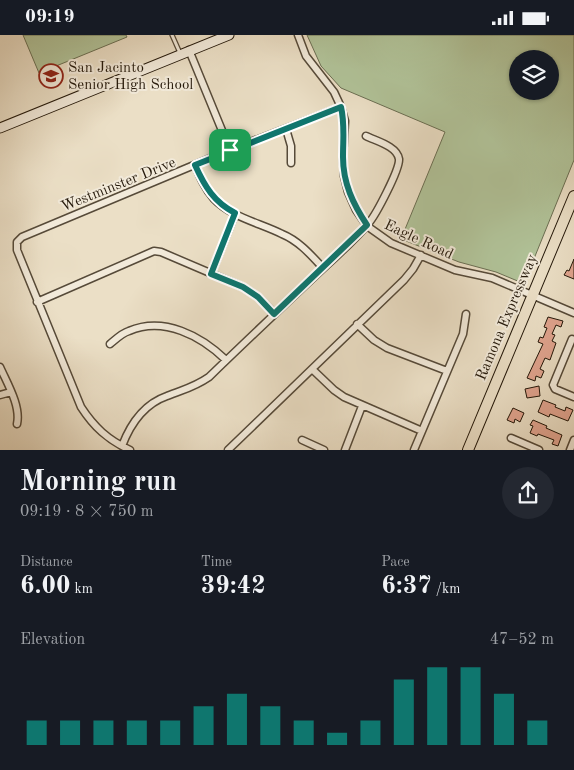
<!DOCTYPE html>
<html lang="en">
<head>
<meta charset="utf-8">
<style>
  :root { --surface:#171b24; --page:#242831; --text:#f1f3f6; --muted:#9ea1a6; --accent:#0f766e }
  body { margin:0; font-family:"Old Standard TT",serif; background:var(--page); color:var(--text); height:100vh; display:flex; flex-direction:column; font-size:19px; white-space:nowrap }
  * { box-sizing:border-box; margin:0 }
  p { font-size:16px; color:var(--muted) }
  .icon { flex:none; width:28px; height:28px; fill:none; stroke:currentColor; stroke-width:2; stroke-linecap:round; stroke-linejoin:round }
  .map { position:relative; height:415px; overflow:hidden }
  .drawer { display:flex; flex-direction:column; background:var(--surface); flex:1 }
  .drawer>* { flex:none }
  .buttons { position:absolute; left:509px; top:15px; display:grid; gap:10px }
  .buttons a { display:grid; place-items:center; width:50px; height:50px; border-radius:50%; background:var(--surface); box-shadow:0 1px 4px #0004; font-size:25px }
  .pin { position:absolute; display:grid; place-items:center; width:42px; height:42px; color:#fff; margin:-21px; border-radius:10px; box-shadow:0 2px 8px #0006 }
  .round { display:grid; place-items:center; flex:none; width:52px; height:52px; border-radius:26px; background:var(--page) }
  .summary { display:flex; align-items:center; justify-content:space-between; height:85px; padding:0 20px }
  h1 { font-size:28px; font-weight:800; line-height:38px }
  .figures { display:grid; grid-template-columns:repeat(3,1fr); gap:8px; height:85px; padding:5px 20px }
  .figures div { display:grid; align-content:center }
  .figures b { font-size:25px; font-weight:800 }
  .figures small { font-size:14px; font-weight:400 }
  .figures p { font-size:14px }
  .chart { height:140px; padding:10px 20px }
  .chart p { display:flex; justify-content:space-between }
  .chart svg { width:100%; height:90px; margin-top:5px; stroke:var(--accent); stroke-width:6 }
  .status { display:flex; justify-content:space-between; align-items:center; height:35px; padding:0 25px; background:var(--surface); direction:ltr }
  .status svg { height:14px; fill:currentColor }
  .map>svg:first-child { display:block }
</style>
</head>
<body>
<div class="status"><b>09:19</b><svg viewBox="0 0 49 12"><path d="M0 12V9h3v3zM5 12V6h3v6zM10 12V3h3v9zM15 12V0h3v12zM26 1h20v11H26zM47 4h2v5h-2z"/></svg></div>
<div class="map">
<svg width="574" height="415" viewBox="0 0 574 415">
  <rect width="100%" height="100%" fill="#ebdfc6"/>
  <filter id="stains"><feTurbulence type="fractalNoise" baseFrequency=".004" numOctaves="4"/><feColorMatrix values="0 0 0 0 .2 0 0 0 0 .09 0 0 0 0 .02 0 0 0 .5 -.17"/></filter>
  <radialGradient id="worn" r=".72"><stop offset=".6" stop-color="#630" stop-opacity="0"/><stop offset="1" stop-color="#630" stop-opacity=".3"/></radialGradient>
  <path fill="#b1c399" stroke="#6a6e52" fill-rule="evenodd" d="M 23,0 L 126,0 L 127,2 L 39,38 Z
    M 307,0 L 574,0 L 574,125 L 527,241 L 520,247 L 496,237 L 459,227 L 401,204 L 445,97 L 341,53 L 321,31 ZM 518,24 L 550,24 L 550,56 L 518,56 Z"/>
  <path fill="#e1a590" stroke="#24180a" d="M 574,224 L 574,244 L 564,240 L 567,235 L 569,236 Z
    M 548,282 L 563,286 L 561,292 L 556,290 L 552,299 L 555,300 L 552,306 L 556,308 L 550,325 L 545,323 L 540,334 L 544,336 L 541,343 L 536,341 L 535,346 L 527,343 L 543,309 L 538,307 L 540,302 L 543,303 L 547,293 L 544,292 Z
    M 539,351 L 540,361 L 527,363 L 525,354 Z
    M 543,365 L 556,370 L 555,372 L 565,376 L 566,372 L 573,375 L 568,386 L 550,379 L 549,382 L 538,377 Z
    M 513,373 L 524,378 L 520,387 L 515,384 L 514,388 L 507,385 Z
    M 533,385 L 547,391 L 546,393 L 562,400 L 558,411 L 552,409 L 554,405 L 538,399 L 537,401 L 530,398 L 533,391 L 530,390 Z"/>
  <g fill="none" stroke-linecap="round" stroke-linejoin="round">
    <g stroke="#564a39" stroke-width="5.5">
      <path id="lane" d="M 172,0 L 180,18"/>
    </g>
    <g stroke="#564a39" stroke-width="9">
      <path id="street" d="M 298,0 L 306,21 L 334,57 L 341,72 L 345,86 L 343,122 L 344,141 L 348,157 L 356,175 L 367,191 L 391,208 L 455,235 L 492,243 L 574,278
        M 189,15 L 230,115
        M 286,94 L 291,111 L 291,128
        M 195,130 C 200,142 205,154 214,164 C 231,182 260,188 282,199 C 299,206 311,220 323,233
        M 211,239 L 235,179
        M 37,267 L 154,216 L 161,217 L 243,252 L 258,262 L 275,279
        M 357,289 L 374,305 L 387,313 L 447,336
        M 572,304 L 553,350 L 555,354 L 574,362
        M 110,309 C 116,304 122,298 129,296 C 164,281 201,301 226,325
        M 0,332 C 7,348 21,371 17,389
        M 312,334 L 334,355 L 344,362 L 422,396
        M 0,360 L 11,357
        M 511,403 L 539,415
        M 302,405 L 324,415
        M 122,411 C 130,390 144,369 167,361 C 184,354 193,353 209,342 C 244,308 279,275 314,242 C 332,225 352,208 368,189 C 376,180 400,134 399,124 C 397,111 376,106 366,101
        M 130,415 C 108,405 94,392 81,372 L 17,215 L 17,207 L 22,202 L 230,115 L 341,72
        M 228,415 L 404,245 L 413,234 L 421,220
        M 345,415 L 362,371
        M 414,415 L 463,299 L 466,279
        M 570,415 L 574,405"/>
    </g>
    <g stroke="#24180a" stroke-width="11">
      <path id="secondary" d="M 0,93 L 229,0"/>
    </g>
    <g stroke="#24180a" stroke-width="12">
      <path id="primary" d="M 468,415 L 574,161"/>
    </g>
    <use href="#lane" stroke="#f2eada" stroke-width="3"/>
    <use href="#street" stroke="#f2eada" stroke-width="6"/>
    <use href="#secondary" stroke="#f2eada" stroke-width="9"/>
    <use href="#primary" stroke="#ebdfc6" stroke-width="10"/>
  </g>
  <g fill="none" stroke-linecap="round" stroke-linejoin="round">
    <g stroke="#fff" stroke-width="10">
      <path id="route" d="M 341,72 C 345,89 343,104 343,122 C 343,148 353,169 367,190 L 274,279 L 258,262 L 243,252 L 211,239 L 235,178 C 214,167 205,152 195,130 Z"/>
    </g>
    <use href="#route" stroke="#0f766e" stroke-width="6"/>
  </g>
  <defs>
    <g id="school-ring" transform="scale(1.25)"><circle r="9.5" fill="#f2eada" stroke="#8f2418" stroke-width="1.5"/><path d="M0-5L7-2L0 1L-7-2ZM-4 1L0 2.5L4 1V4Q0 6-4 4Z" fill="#8f2418"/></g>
  </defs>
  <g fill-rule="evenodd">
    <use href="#school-ring" x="51" y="41"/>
  </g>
  <g text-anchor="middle" stroke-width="4" stroke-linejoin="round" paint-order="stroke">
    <g font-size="15" fill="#24180a" stroke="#f2eada" text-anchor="start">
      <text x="68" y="37">San Jacinto<tspan x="68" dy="17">Senior High School</tspan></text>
    </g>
    <g font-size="15" fill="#24180a" stroke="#f2eada">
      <text transform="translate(118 149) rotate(-22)" y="5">Westminster Drive</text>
      <text transform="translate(419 204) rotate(25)" y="5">Eagle Road</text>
      <text transform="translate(506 282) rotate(-67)" y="5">Ramona Expressway</text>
    </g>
  </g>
  <rect width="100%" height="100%" filter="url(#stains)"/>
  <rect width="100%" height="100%" fill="url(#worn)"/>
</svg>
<div class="buttons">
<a><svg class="icon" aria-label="layers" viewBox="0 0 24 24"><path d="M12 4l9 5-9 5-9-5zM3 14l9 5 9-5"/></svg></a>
</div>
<div class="pin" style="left:230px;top:115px;background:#1e9e55"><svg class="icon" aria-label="arrive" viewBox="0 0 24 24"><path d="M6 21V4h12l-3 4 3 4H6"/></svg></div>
</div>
<section class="drawer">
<div class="summary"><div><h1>Morning run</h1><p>09:19 · 8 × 750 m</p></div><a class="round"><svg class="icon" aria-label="share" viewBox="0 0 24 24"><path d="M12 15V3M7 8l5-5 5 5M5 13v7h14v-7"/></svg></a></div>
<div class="figures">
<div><p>Distance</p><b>6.00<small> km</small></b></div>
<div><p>Time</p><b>39:42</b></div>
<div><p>Pace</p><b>6:37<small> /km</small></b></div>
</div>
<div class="chart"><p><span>Elevation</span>47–52 m</p>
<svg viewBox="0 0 160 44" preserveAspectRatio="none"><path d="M5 44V32M15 44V32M25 44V32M35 44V32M45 44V32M55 44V25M65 44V19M75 44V25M85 44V32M95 44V38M105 44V32M115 44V12M125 44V6M135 44V6M145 44V19M155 44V32"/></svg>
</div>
</section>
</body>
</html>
